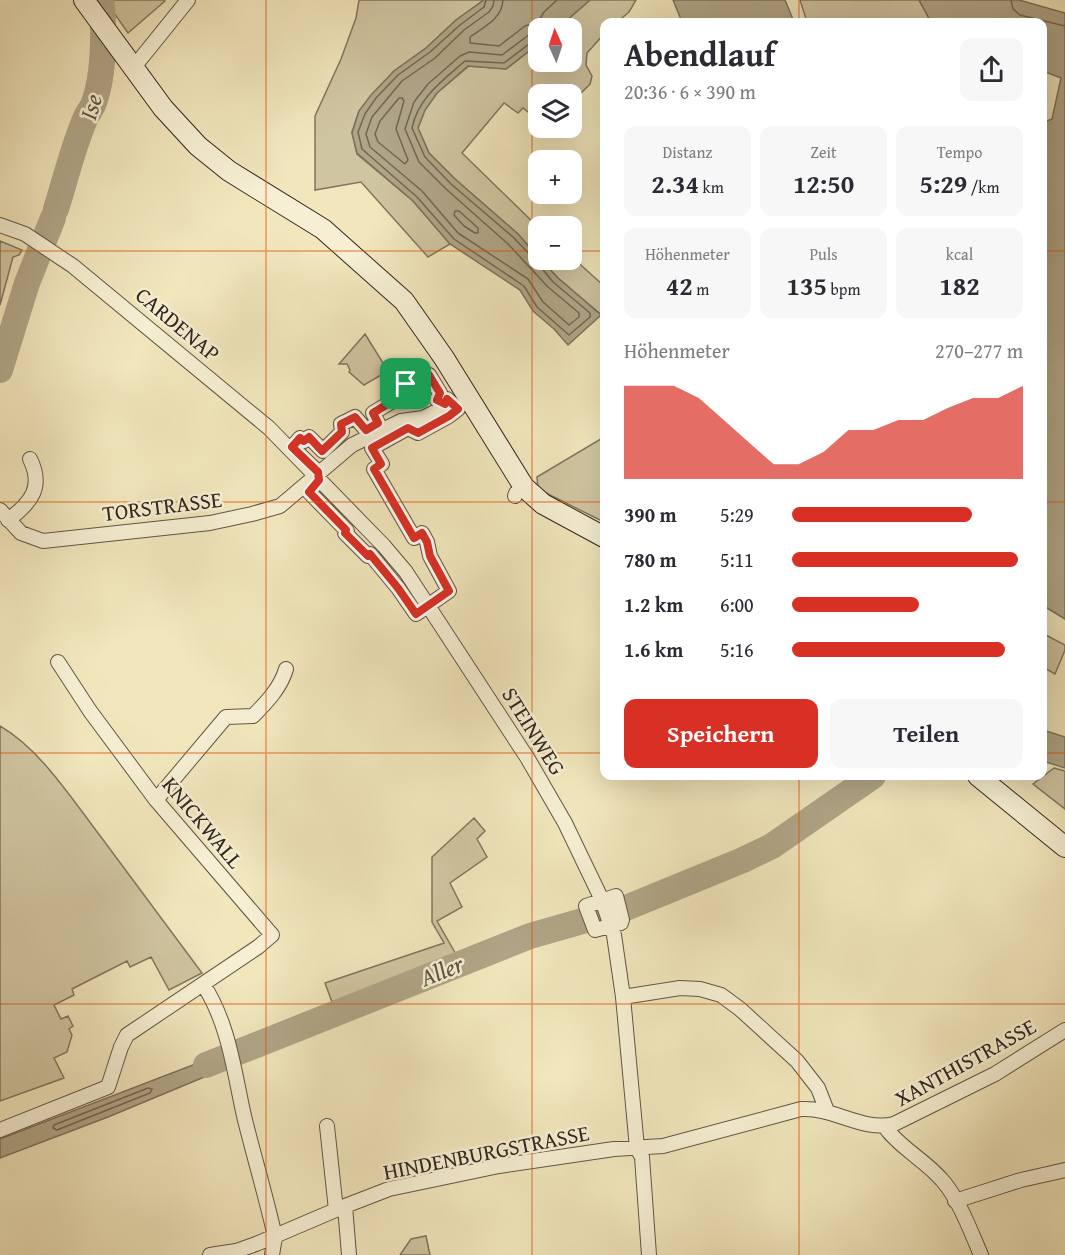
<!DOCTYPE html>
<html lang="de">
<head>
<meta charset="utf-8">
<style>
  :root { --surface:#fff; --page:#f7f7f7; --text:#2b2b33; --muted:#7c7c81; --accent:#d93025 }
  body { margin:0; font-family:"Gentium Book Plus",serif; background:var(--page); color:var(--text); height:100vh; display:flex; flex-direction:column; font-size:22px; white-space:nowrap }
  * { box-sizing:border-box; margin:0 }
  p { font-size:20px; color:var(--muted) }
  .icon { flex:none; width:33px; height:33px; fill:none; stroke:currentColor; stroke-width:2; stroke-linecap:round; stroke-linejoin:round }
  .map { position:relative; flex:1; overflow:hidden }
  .panel { position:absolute; left:600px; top:18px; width:447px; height:762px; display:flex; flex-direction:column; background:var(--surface); border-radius:12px; box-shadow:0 6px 24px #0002 }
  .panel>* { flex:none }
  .needle { width:39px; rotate:357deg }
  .buttons { position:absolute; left:528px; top:18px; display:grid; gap:12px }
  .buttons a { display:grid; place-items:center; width:54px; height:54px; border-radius:12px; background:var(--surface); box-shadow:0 6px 24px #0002; font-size:30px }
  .pin { position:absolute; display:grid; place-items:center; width:51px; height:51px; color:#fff; margin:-26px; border-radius:12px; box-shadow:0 3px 9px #0006 }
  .round { display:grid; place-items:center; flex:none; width:63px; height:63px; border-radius:12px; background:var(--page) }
  .head { display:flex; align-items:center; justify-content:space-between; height:102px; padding:0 24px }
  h1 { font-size:33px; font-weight:800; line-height:45px }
  .stats { display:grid; grid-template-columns:repeat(3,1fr); gap:9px; height:102px; padding:6px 24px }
  .stats div { display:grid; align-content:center; border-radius:12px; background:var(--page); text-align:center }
  .stats b { font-size:26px; font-weight:800 }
  .stats small { font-size:16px; font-weight:400 }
  .stats p { font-size:16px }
  .chart { height:168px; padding:12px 24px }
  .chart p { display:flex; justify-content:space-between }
  .chart svg { width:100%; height:108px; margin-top:6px; fill:var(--accent); opacity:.7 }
  .cta { display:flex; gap:12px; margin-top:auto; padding:12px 24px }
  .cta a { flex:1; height:69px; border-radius:12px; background:var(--accent); color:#fff; font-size:24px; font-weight:800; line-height:69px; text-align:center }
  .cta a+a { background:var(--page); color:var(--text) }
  ul { padding:0 24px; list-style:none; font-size:20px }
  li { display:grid; grid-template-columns:96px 72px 1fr; align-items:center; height:45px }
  li i { height:15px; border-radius:8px; background:var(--accent) }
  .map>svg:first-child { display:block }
</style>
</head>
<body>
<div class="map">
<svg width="1065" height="1255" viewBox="0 0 1065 1255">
  <rect width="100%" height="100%" fill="#f1e6bc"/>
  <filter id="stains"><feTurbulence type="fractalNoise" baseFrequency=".00333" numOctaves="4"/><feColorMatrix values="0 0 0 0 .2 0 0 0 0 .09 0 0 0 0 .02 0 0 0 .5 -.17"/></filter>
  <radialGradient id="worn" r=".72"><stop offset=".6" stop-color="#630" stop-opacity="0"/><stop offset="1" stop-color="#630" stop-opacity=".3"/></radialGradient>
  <path fill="#d0c5a1" stroke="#807660" stroke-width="1.5" d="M 105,0 L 164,0 L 165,1 L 128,33 Z
    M 359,0 L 484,0 L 456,20 L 426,48 L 394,71 L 359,111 L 352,132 L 357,154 L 413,201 L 450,244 L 428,257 L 361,182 L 315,190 L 315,116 L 341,59 L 356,18 Z
    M 590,0 L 636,0 L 629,12 L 617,22 L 604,22 L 604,34 L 587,53 L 586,65 L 592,76 L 590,84 L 572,102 L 572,94 L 538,94 L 538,120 L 523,108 L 518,113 L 504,103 L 462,153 L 538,227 L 538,257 L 518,234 L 455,179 L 429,153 L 418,128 L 425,110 L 437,93 L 469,66 L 506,69 L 538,44 L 538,62 L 572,62 L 572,28 L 558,28 Z
    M 800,0 L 919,0 L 931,22 L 807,22 Z
    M 0,241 L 22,250 L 19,255 L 13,257 L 0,305 Z
    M 572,257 L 604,286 L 604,317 L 558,278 L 541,260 L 572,260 Z
    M 365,334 L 388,371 L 364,385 L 349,372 L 350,370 L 347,364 L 339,364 Z
    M 604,437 L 604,522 L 538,489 L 537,477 Z
    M 1042,633 L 1065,645 L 1065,650 L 1055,674 L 1043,667 Z
    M 0,726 C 42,751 71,798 101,837 C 134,882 168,927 202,973 L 169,990 L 151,957 L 130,967 L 127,961 L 72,989 L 74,995 L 54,1005 L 61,1019 L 68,1016 L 73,1026 L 69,1029 L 72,1035 L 67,1052 L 54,1058 L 64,1078 L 0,1101 Z
    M 1054,768 L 1065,771 L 1065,809 L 1033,784 Z
    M 474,818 L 485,831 L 477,839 L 487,857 L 450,883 L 462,907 L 437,921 L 457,956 L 332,1002 L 325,983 L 444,943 L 432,922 L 432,857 Z
    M 426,1236 L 430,1255 L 400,1255 L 411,1239 Z"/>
  <path fill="#b0a587" stroke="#7d725d" stroke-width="1.5" d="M 484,0 L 590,0 L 558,28 L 538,28 L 538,44 L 506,69 L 468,66 L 437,93 L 425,110 L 418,128 L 429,153 L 455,179 L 518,234 L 538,257 L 538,260 L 541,260 L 558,278 L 601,315 L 568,345 L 554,329 L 533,311 L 520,290 L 450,244 L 413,201 L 357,153 L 352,133 L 359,111 L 371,95 L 394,71 L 426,48 L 456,20 Z
    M 673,0 L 785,0 L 794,22 L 682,22 Z
    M 919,0 L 1019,0 L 1065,13 L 1065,619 L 1042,605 L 1042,123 L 1052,119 L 1061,78 L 1043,71 L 1042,22 L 931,22 Z
    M 1043,730 L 1065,737 L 1065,768 L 1043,761 Z
    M 224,1053 L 226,1068 L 108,1117 L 0,1158 L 0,1139 Z"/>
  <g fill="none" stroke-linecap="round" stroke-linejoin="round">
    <path stroke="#706653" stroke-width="1.5" d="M 486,0 L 484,7 L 460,25 L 430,52 L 398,75 L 376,98 L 365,114 L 358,132 L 362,149 L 417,197 L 454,239 L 524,286 L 537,307 L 569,335 L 590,317 L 590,313 L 553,282 L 536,261 L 514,238 L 451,184 L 425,157 L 412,128 C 418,98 443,80 465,61 L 504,63 L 533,41 L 538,40
      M 494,0 L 493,6 L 489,12 L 464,30 L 435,58 L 402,81 L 372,117 L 366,134 L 370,147 L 422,191 L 458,233 L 528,279 L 543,302 L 569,325 L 579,317 L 579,313 L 548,287 L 508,244 L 446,189 L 419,162 L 405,129 L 414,102 L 428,84 L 460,56 L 469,52 L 502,55 L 530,34 L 538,32
      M 503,0 C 502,19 484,27 470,37 L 470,43 L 499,46 L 525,26 L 538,22 L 544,12 L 557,0
      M 1011,0 L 1013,9 L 1020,15 L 1065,26
      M 399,98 L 402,98 L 404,101 L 396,129 L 408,160 L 405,164 L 378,142 L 375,134 L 380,121 Z
      M 455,211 L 459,211 L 478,228 L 478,233 L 475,233 L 464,226 L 454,215 Z
      M 148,1088 L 152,1089 L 150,1093 L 57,1130 L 53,1128 L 54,1125 Z"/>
    <path stroke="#b0a587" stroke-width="26" d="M 56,209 C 66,178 73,146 86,117 C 88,113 91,109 93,105 C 104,78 105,29 101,0
      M 0,370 L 27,283 L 53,218
      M 206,1065 L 530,936 L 621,910 L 743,860 L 772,846 L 873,776"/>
    <g stroke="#615646" stroke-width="16">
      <path id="street" d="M 134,67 L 188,0
        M 0,225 L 25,234 L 73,266 L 269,428 L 384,546 L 406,572 L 528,759 L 565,823 L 602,900 L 614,935 L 623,997 L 637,1148 L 642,1157 L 649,1255
        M 429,375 L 440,393 L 437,400 L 445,404 L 447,399 L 458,409 L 449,416 L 418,433 L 408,428 L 372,448 L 382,464 L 374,469 L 414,538 L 422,533 L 427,542 L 430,556 L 449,591 L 416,614 L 398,588 L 370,554 L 368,556 L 345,533 L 347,531 L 309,492 L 319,480 L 318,472 L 292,447 L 300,438 L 304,441 L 309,437 L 323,451 L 342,432 L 341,424 L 355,417 L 366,430 L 378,423 L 373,413 L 404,394 L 406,398 L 412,394 L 406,384 L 412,380 L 413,383 Z
        M 515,496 L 516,493
        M 0,510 L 21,533 L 43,541 L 210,523 L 252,514 L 280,506 L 352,445 L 401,421 L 423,418 L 447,406
        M 8,520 C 31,503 44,487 30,459
        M 156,800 L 226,717 L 253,716 C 267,702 281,687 286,669
        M 616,896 L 622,920 L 620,920 L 621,923 L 595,930 L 586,906 Z
        M 203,984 C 229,1024 234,1071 244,1116 C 254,1157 266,1196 275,1237 L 272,1255
        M 623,997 L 680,988 L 700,989 L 721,995 L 740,1009 L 797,1061 L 818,1088 L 827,1111
        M 327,1126 L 336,1210
        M 885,1127 C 900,1148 925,1160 942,1180 C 959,1199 971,1232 981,1255
        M 0,1130 L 108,1087 L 121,1047 L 127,1035 L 258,947 L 272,935 L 156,800 L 90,711 L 58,662
        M 955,1201 L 1021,1180 L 1065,1170
        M 345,1206 L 349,1255
        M 210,1255 L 236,1251 L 256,1244 L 345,1206 L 389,1189 L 499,1166 L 614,1149 L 663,1146 L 801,1109 C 834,1107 862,1132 894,1124 L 995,1074 L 1065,1030"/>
    </g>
    <g stroke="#31261f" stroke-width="22">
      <path id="secondary" d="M 84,0 L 163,108 L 198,146 L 229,171 L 323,229 L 404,301 L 444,358 L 524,487 L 543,504 L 604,537
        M 978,776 L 1065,847"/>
    </g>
    <use href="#street" stroke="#f6efd3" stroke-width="14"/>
    <use href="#secondary" stroke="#f6efd3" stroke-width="20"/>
  </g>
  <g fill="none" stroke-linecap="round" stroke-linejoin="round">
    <g stroke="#fff" stroke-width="12">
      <path id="route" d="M 429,375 L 440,393 L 437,400 L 445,404 L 447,399 L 458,409 L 449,416 L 418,433 L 408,428 L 372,448 L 381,464 L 374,469 L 414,538 L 422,533 L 427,542 L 430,556 L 449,591 L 416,614 L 398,588 L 370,554 L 368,556 L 345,533 L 346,530 L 309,492 L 319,480 L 318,472 L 292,447 L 300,438 L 304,441 L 309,437 L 322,451 L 342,432 L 341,424 L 355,417 L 366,430 L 378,423 L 373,413 L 404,394 L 406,398 L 412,394 L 406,384 L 412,380 L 413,383 Z"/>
    </g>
    <use href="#route" stroke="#d93025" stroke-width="8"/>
  </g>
  <path fill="none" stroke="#df560d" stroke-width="1.5" stroke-opacity="0.55" d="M 266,0 L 266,1255M 532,0 L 532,1255M 799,0 L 799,22M 0,251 L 538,251M 572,251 L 604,251M 1042,251 L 1065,251M 0,502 L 604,502M 1042,502 L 1065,502M 0,753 L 604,753M 1042,753 L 1065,753M 799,776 L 799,1255M 0,1004 L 1065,1004"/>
  <g text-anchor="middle" stroke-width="5" stroke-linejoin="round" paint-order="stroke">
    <g font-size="22" fill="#31261f" stroke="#f6efd3">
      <text transform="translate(178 324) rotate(40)" y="8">CARDENAP</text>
      <text transform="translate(162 506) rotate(-7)" y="8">TORSTRASSE</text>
      <text transform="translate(534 731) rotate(58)" y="8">STEINWEG</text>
      <text transform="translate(203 822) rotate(50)" y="8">KNICKWALL</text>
      <text transform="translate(965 1062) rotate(-29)" y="8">XANTHISTRASSE</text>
      <text transform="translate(486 1152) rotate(-11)" y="8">HINDENBURGSTRASSE</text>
    </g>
    <g font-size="24" font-style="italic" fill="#5d5243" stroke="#f6efd3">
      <text transform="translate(91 107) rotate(-74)" y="8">Ise</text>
      <text transform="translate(442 971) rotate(-22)" y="8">Aller</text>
    </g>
  </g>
  <rect width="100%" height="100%" filter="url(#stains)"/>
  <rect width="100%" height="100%" fill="url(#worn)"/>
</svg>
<div class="buttons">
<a><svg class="needle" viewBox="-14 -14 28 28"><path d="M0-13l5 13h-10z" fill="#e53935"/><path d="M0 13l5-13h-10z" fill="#7c7c81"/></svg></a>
<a><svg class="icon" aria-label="layers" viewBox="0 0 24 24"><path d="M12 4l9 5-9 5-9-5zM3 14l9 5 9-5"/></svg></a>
<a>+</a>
<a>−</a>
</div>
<div class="pin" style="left:406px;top:384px;background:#1e9e55"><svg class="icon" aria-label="arrive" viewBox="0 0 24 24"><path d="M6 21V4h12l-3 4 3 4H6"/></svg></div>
<section class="panel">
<div class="head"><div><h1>Abendlauf</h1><p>20:36 · 6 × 390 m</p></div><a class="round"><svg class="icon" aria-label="share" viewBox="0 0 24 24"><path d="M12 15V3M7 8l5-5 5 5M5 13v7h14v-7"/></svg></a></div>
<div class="stats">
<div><p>Distanz</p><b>2.34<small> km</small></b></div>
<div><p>Zeit</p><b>12:50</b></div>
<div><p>Tempo</p><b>5:29<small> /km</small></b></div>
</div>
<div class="stats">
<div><p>Höhenmeter</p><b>42<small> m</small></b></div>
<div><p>Puls</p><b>135<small> bpm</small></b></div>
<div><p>kcal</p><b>182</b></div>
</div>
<div class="chart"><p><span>Höhenmeter</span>270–277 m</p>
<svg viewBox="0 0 160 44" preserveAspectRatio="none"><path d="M0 44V6L10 6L20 6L30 11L40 20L50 29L60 38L70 38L80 33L90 24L100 24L110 20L120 20L130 15L140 11L150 11L160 6V44z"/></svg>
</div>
<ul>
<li><b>390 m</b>5:29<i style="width:78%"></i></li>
<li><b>780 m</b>5:11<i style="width:98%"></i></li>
<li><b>1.2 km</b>6:00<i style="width:55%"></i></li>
<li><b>1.6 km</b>5:16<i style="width:92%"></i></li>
</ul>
<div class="cta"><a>Speichern</a><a>Teilen</a></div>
</section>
</div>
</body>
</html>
